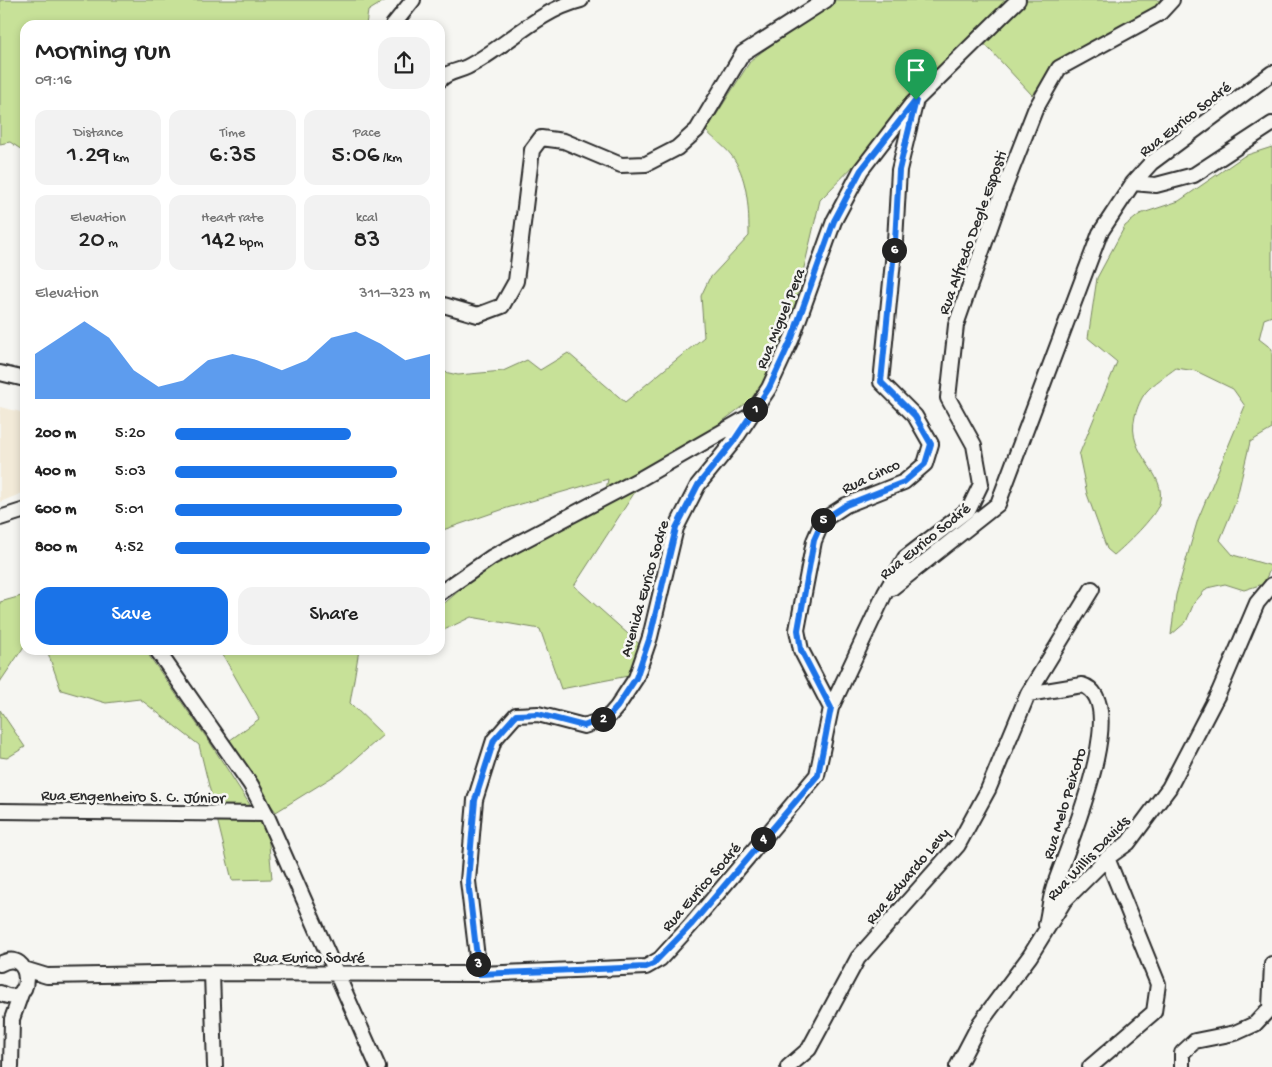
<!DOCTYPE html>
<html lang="en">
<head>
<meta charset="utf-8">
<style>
  :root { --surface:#fff; --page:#f2f2f2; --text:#222; --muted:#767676; --accent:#1a73e8 }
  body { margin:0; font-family:"Gochi Hand",sans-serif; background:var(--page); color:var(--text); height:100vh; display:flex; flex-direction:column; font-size:19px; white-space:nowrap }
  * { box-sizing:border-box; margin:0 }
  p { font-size:16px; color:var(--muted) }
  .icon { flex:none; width:28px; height:28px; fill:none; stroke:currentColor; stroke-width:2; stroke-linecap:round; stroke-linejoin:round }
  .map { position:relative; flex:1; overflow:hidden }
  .details { position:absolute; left:20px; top:20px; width:425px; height:635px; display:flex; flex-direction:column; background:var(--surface); border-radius:15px; box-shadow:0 2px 8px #0003 }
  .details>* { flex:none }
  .pin { position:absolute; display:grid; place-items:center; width:42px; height:42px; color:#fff; margin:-51px -21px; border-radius:50% 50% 50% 0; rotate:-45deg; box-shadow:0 0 5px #0007 }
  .pin .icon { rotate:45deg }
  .km { position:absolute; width:25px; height:25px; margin:-12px; border-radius:50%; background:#222; color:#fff; font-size:14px; line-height:25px; text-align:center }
  .round { display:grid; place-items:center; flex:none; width:52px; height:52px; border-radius:15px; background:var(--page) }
  .overview { display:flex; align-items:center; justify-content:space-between; height:85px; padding:0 15px }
  h1 { font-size:28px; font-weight:600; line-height:38px }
  .stats { display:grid; grid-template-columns:repeat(3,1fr); gap:8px; height:85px; padding:5px 15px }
  .stats div { display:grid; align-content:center; border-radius:12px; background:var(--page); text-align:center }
  .stats b { font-size:25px; font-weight:600 }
  .stats small { font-size:14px; font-weight:400 }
  .stats p { font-size:14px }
  .chart { height:140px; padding:10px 15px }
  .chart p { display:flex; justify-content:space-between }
  .chart svg { width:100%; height:90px; margin-top:5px; fill:var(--accent); opacity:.7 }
  .cta { display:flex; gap:10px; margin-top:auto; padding:10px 15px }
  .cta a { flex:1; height:58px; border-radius:15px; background:var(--accent); color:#fff; font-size:20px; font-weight:600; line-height:58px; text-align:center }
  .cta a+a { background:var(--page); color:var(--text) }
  ul { padding:0 15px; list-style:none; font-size:16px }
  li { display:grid; grid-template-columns:80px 60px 1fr; align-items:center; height:38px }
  li i { height:12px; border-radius:6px; background:var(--accent) }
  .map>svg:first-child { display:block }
</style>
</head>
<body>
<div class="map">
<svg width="1272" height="1067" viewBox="0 0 1272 1067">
  <rect width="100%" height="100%" fill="#f6f6f2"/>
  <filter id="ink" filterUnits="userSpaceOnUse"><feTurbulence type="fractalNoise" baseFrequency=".02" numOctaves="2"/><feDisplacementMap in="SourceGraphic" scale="10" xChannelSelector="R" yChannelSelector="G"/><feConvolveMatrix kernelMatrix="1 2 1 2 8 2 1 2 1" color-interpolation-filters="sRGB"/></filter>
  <g filter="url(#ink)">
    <path fill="#f2ead8" d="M 0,407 L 25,413 L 25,492 L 0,502 Z"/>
    <path fill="#c7e198" stroke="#798662" d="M 0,0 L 386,0 L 368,11 L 366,25 L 25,25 L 25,152 L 10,142 L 0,144 Z
      M 836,0 L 1163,0 L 1156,7 L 1124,28 L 1090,43 L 1057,66 L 1032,95 L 979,38 L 820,200 L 785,348 L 753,398 L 677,456 L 655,461 L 574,586 L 645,649 L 628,676 L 561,689 L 540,629 L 471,617 L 440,632 L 440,607 L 489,565 L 604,501 L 608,479 L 507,508 L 440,531 L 440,371 L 458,375 L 503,371 L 527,360 L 540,370 L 568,353 L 625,402 L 704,337 L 701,296 L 709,279 L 749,236 C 749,211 748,180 734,159 C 727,148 715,140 706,131 L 751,60 L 780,38 Z
      M 1272,147 L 1272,316 L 1264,319 L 1259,339 L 1272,349 L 1272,429 L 1250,442 L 1236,501 L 1220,540 L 1233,555 L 1272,566 L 1263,584 L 1244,590 L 1225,584 L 1207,588 L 1194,603 L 1186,622 L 1171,635 L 1176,595 L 1198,519 L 1245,406 L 1233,389 L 1196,371 L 1176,368 C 1167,375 1154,383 1146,392 C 1141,398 1137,408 1135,416 C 1125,456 1169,472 1159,504 C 1155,517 1126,545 1114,555 L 1107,549 L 1087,494 L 1079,455 L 1117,362 L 1088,338 L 1097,278 L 1125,226 L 1140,214 L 1179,201 L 1244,156 Z
      M 25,595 L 25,645 L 0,682 L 0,602 Z
      M 47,650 L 145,650 L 211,744 L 268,833 L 272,879 L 232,880 L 199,745 L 140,699 L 106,703 L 61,690 Z
      M 220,650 L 359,650 L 350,703 L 383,735 L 342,771 L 276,812 L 226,743 L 259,719 Z
      M 0,710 L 25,747 L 7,758 L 0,757 Z"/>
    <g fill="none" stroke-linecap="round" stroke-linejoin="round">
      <g stroke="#2b2b2b" stroke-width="18">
        <path id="street" d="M 393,25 L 413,0
          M 440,80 C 448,71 457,72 467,67 C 506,47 537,11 581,0
          M 1133,183 L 1156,185 L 1194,175 L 1272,124
          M 440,304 L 478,315 L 502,306 L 516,281 L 532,150 L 541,138 L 564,141 L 621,165 L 646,164 L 677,148 L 697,130 L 743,53 L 826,0
          M 0,373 L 25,379
          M 0,518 L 25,510
          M 892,588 L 998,504 L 1100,233 L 1133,183 L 1151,163 L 1272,73
          M 440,593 L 492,557 L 640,479 L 748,417
          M 157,650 L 251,785 L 266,814 L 378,1067
          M 1028,694 L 1082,685 C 1133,700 1065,853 1054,887 C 1050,899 1049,912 1046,925
          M 831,708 L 801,650 L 797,630 L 814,541 L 823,520 L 846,505 L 904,482 L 925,464 L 931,444 L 915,416 L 881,382 L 895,241 L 899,170 L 915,104
          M 0,811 L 266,814
          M 0,964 C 33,945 36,1012 0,993
          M 24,969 L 47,976 L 212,973 L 479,974 L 646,967 L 660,959 L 691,925 L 817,775 L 831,708 L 885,593 L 905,558 L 969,509 L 981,484 L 974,445 L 948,398 L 956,325 L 999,202 L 1035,110 L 1059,68 L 1160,13 L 1172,0
          M 212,973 L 215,1067
          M 479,974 L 468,881 L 475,800 L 494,740 L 516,715 L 538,714 L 584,726 L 599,721 L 610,715 L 617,707 L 636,678 L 650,637 L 676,528 L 698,485 L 733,442 L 769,388 L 792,338 L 834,221 L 861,170 L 911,105 L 1018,0
          M 11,1067 L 12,1019 L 22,991
          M 788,1067 L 809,1049 L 858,958 L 958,845 L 988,790 L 1028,694 L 1092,589
          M 957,1067 L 980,1023 L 1030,956 L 1064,901 L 1107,858 L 1128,843 L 1169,788 L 1219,692 L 1257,603 L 1272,585
          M 1090,1067 L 1154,1012 L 1158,984 L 1107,858
          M 1182,1067 L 1182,1053 L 1195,1041 L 1235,1033 L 1255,1024 L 1270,1008 L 1272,964"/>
      </g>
      <use href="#street" stroke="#f6f6f2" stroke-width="14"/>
    </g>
  </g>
  <g fill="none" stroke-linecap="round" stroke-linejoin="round" filter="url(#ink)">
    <g stroke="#fff" stroke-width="10">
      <path id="route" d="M 916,100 L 899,170 L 895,241 L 881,382 L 915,416 L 931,444 L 925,464 L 904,482 L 846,505 L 823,520 L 814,540 L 798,630 L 801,650 L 831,708 L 818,775 L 691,925 L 653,964 L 646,967 L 479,974 L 468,881 L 475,800 L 494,740 L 516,715 L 538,714 L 584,726 L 610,715 L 617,707 L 636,678 L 650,637 L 676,528 L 698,485 L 733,442 L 769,388 L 792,338 L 834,221 L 861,170 Z"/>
    </g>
    <use href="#route" stroke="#1a73e8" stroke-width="6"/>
  </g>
  <g text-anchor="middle" stroke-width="5" stroke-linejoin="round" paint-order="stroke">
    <g font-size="16" fill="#2b2b2b" stroke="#f6f6f2">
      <text transform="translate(1184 118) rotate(-38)" y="6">Rua Eurico Sodré</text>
      <text transform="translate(971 232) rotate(-70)" y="6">Rua Alfredo Degle Esposti</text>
      <text transform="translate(779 318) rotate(-68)" y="6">Rua Miguel Pera</text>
      <text transform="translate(870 475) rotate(-25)" y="6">Rua Cinco</text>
      <text transform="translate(924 540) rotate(-39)" y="6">Rua Eurico Sodré</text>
      <text transform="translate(643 588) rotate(-74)" y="6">Avenida Eurico Sodre</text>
      <text transform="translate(133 795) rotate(1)" y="6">Rua Engenheiro S. C. Júnior</text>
      <text transform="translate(1063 803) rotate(-73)" y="6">Rua Melo Peixoto</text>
      <text transform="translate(1087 857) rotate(-46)" y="6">Rua Willis Davids</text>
      <text transform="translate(906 875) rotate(-50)" y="6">Rua Eduardo Levy</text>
      <text transform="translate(700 886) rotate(-49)" y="6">Rua Eurico Sodré</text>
      <text x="309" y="962">Rua Eurico Sodré</text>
    </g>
  </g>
</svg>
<div class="pin" style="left:916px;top:100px;background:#1e9e55"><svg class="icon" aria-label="arrive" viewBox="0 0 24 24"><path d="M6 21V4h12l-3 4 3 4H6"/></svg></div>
<b class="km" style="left:755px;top:409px">1</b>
<b class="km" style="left:603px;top:719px">2</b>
<b class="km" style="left:478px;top:964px">3</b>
<b class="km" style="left:763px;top:839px">4</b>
<b class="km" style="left:823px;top:520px">5</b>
<b class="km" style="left:894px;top:250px">6</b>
<section class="details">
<div class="overview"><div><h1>Morning run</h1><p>09:16</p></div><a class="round"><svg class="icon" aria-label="share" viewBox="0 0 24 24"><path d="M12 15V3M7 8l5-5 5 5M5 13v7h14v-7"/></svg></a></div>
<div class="stats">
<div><p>Distance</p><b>1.29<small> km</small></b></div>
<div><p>Time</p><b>6:35</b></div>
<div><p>Pace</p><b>5:06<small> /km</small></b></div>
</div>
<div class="stats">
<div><p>Elevation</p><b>20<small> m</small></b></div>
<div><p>Heart rate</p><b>142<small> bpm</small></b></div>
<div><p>kcal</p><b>83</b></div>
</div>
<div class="chart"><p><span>Elevation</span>311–323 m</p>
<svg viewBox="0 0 160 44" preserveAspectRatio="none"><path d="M0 44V22L10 14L20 6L30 14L40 30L50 38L60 35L70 25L80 22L90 25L100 30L110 25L120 14L130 11L140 17L150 25L160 22V44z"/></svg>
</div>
<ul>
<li><b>200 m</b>5:20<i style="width:69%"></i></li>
<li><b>400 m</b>5:03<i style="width:87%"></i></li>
<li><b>600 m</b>5:01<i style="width:89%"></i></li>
<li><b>800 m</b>4:52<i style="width:100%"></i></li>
</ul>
<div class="cta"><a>Save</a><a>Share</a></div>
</section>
</div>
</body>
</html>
